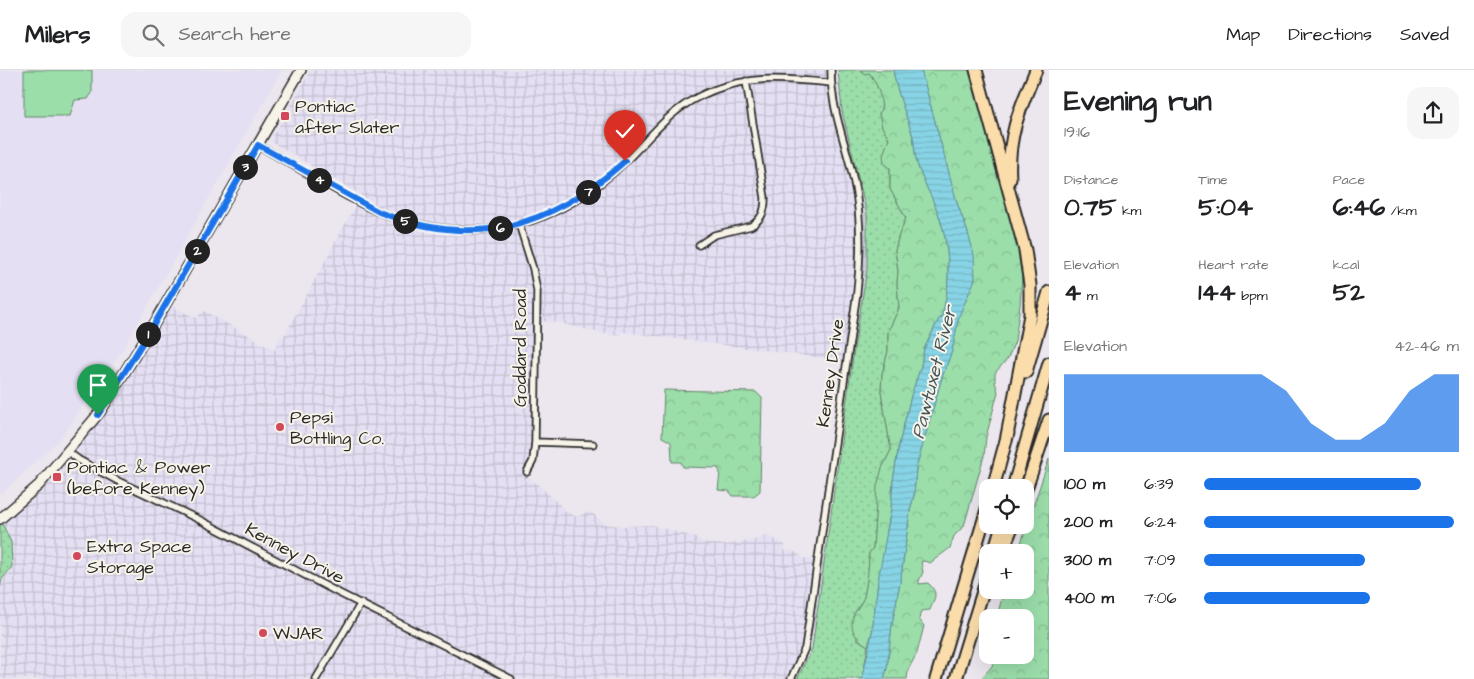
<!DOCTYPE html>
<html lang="en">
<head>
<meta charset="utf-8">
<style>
  :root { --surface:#fff; --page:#f6f6f6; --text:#202124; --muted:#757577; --line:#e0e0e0; --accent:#1a73e8 }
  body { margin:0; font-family:"Architects Daughter",sans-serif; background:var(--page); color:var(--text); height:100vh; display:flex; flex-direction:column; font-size:19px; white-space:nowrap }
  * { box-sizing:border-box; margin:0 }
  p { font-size:16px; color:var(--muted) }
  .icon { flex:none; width:28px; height:28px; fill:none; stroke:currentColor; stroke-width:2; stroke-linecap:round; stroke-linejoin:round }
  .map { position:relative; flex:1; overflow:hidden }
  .drawer { display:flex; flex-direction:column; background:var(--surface); width:425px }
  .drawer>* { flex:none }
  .fabs { position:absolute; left:979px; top:409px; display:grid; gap:10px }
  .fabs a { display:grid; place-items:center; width:55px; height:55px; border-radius:10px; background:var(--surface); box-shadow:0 5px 20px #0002; font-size:25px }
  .pin { position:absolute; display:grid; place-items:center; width:42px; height:42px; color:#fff; margin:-51px -21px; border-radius:50% 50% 50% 0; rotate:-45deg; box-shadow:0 0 5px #0007 }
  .pin .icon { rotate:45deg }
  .km { position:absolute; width:25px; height:25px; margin:-12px; border-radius:50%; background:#222; color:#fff; font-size:14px; line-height:25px; text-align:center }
  .round { display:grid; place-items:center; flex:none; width:52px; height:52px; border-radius:15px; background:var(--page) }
  .head { display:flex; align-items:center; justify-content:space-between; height:85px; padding:0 15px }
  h1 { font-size:28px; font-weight:700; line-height:38px }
  .stats { display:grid; grid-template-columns:repeat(3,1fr); gap:8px; height:85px; padding:5px 15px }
  .stats div { display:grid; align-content:center }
  .stats b { font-size:25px; font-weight:700 }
  .stats small { font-size:14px; font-weight:400 }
  .stats p { font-size:14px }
  .chart { height:140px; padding:10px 15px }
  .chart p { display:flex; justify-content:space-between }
  .chart svg { width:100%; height:90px; margin-top:5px; fill:var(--accent); opacity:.7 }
  ul { padding:0 15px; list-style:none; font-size:16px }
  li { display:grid; grid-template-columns:80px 60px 1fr; align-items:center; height:38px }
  li i { height:12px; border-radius:6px; background:var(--accent) }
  header { display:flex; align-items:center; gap:30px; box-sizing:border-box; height:70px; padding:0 25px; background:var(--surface); border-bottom:1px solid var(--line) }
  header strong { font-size:24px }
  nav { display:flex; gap:28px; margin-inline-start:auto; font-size:18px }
  .search { width:350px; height:45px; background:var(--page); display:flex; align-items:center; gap:12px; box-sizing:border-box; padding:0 18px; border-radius:15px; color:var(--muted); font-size:19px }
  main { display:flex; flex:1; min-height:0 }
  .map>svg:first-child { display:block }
</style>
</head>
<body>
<header>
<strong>Milers</strong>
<div class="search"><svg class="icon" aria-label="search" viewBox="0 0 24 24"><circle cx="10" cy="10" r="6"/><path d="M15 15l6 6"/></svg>Search here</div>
<nav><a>Map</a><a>Directions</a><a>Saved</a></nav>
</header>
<main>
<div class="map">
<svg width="1049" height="609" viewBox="0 0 1049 609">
  <defs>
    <pattern id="industrial-grid" width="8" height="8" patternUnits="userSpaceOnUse" patternTransform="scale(1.25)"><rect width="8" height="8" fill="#e4dff2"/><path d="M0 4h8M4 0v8" fill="none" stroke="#c4c0d0"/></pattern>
    <pattern id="grass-dots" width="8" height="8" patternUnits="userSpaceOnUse" patternTransform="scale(1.25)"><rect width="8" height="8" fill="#9bdeaa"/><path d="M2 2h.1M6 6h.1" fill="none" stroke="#86bf92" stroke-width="1.8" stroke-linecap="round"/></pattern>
    <pattern id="forest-crowns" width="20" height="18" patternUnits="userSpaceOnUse" patternTransform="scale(1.25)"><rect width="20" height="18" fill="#9bdeaa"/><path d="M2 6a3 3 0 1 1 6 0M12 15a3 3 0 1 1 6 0" fill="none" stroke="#86bf92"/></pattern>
    <pattern id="water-rules" width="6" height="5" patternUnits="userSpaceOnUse" patternTransform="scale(1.25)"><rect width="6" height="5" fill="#87d4e6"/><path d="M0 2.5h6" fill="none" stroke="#75b6c5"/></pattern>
  </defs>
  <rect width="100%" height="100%" fill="#ece7ee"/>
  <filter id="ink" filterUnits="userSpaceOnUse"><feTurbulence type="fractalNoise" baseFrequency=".02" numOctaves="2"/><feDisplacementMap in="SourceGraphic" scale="10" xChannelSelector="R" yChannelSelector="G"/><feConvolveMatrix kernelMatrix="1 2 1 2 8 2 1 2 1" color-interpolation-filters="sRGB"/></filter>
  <g filter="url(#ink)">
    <path fill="#e4dff2" d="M 0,0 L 282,0 L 125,276 L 61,368 L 0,425 Z"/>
    <path fill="url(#industrial-grid)" d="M 311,0 L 838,0 L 842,41 L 867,144 L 867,199 L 852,292 L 624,262 L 618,263 L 620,265 L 599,263 L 560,253 L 539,251 L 536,386 L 533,398 L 527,407 L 541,417 L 568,443 L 575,446 L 579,446 L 590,441 L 605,454 L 621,456 L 652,455 L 697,468 L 704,473 L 726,475 L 759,469 L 764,465 L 773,468 L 785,475 L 784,479 L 786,482 L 792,480 L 804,488 L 825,491 L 812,579 L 797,609 L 0,609 L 0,517 L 2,509 L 8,503 L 7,461 L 1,450 L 85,363 L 168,234 L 196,248 L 204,241 L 275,280 L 279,267 L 284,266 L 361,125 L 270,71 Z"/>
    <path fill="url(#grass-dots)" stroke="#63846a" d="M 838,0 L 861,0 L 864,3 L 869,3 C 877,12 886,33 879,43 L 882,57 L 889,68 L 884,93 L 890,98 L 890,119 L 906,148 L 899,165 L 895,180 L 898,201 L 897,213 L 899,238 L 888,262 L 888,281 L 882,304 L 881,321 L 891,380 L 882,398 L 876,435 L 873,478 L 869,483 L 869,500 L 864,528 L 854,545 L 857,569 L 868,576 L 862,609 L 797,609 L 812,579 L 853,286 L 867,199 L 867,144 L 842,41 Z
      M 0,449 L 11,472 L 12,497 L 2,509 L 0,517 Z"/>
    <path fill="url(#forest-crowns)" stroke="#63846a" d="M 861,0 L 893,0 C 897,22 905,42 912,63 C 915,72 914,83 917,93 C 922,110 932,126 938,143 C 950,175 952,216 941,248 L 939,249 L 924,279 L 921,296 L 911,326 L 899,375 L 893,411 L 891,439 L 887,460 L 885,480 L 878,511 L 872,563 L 868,576 C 856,569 848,559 854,544 C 857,538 862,533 864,527 C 867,513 869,497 869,483 L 873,478 L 877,416 L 882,398 L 891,380 L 881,321 L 882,304 L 888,281 L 888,262 L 899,238 L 897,213 L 898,201 L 895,180 L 899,165 L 906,148 L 890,119 L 890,98 L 884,93 L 883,85 L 889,68 L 882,57 L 879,43 L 882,40 C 881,27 878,13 869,3 L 864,4 Z
      M 921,0 L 971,0 L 1017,175 L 1022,207 L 1020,235 L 1015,271 L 1008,288 L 995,303 L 995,312 L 998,322 L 986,367 L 984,386 L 964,456 L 954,466 L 950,478 L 930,493 L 924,491 L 921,492 L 923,502 L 919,511 L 919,514 L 928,513 C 939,524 935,526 930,540 L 921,541 L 919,549 L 924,556 L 917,583 L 908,600 L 907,609 L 884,609 L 887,598 L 892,554 L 901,507 L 910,441 L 914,425 L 916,398 L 942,307 L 952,281 L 959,246 L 975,209 L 968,163 L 957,133 Z
      M 664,320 L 756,322 L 762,328 L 760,421 L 754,426 L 733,426 L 729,421 L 718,420 L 720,402 L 718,398 L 683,397 L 681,392 L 672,392 L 671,372 L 662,367 Z
      M 1049,389 L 1049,609 L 981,609 L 992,596 L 996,585 L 1025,585 L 1025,548 L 997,547 L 1004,520 L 1025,520 L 1025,482 L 1018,482 Z"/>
    <path fill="#9bdeaa" stroke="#63846a" d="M 24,0 L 92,0 L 92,23 L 88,29 L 75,30 L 70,46 L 24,46 Z"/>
    <path fill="url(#water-rules)" stroke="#62909b" d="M 893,0 L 921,0 L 957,133 L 968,163 L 974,185 L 975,209 L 959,246 L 952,281 L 942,307 L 916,398 L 914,425 L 910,441 L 901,507 L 892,554 L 887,598 L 884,609 L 862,609 L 872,563 L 878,511 L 891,439 L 893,411 L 899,375 L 911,326 L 921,296 L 924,279 L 939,249 L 941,248 C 952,216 950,175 938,143 C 932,126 922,110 917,93 C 914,83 915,72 912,63 C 905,42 897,22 893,0 Z"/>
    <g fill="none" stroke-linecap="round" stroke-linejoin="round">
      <g stroke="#2b2b2b" stroke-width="9">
        <path id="minor" d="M 258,75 C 286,91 315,108 343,124 C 360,133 376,143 395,148 C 484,175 557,157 625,92 C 648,70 668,42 698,27 C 743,4 783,8 831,13
          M 519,154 L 533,199 L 537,221 L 535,372 L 533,391 L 527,402
          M 699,175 L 714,165 L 751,156 C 762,149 765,141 765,128 L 746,11
          M 535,372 L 593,374
          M 67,381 L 79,390 L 118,411 L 200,450 L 337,522 L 511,609
          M 316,609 L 361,533
          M 791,609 L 805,578 L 857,222 C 861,185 862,149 854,112 C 846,72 831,42 831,0"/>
      </g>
      <g stroke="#2b2b2b" stroke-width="12">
        <path id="secondary" d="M 0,449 L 39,415 L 100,342 L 153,256 L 301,0"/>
      </g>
      <g stroke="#2b2b2b" stroke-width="15">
        <path id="motorway" d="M 976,0 L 1025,180 L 1030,215 L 1030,245 L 1006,371
          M 1010,109 C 1007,67 1020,38 1036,0
          M 1026,302 L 1049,222
          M 993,418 L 1008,363
          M 1013,418 L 1049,293
          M 1025,422 L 1049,350
          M 994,482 L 1002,455
          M 1002,482 L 1013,455
          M 936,609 L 988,436
          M 956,609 L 988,505"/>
      </g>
      <use href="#minor" stroke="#f7f3e8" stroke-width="5.5"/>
      <use href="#secondary" stroke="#f7f3e8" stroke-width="9"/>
      <use href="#motorway" stroke="#fbddab" stroke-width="11"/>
    </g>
  </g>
  <g fill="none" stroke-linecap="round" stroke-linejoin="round" filter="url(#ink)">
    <g stroke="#fff" stroke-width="10">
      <path id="route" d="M 98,345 L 153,256 L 258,75 L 379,142 C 475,180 551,157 625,91"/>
    </g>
    <use href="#route" stroke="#1a73e8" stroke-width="6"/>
  </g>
  <g fill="#d1495b" stroke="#f7f3e8" stroke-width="2">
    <rect x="280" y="41" width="10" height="10" rx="2.5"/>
    <circle cx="280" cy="357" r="5"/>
    <rect x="52" y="402" width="10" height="10" rx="2.5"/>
    <circle cx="77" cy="486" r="5"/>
    <circle cx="263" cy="563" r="5"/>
  </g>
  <g text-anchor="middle" stroke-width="4" stroke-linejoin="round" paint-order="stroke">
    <g font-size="18" fill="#2b2b2b" stroke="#f7f3e8" text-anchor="start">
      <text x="295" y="42">Pontiac<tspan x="295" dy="21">after Slater</tspan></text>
      <text x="290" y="353">Pepsi<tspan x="290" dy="21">Bottling Co.</tspan></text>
      <text x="67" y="403">Pontiac &amp; Power<tspan x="67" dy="21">(before Kenney)</tspan></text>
      <text x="87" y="482">Extra Space<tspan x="87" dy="21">Storage</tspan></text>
      <text x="273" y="569">WJAR</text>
    </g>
    <g font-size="18" fill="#2b2b2b" stroke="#f7f3e8">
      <text transform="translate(520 278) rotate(-90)" y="6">Goddard Road</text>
      <text transform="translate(830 303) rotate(-82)" y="6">Kenney Drive</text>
      <text transform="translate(295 483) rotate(28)" y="6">Kenney Drive</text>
    </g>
    <g font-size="19" font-style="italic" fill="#42555a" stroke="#f7f3e8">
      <text transform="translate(933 302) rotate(-76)" y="7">Pawtuxet River</text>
    </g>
  </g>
</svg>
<div class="fabs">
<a><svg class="icon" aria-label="locate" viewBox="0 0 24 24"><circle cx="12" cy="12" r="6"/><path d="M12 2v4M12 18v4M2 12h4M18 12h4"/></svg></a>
<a>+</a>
<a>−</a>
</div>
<div class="pin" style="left:98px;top:345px;background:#1e9e55"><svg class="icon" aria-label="arrive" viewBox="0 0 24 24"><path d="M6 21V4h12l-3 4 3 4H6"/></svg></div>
<div class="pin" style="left:625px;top:91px;background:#d93025"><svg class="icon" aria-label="check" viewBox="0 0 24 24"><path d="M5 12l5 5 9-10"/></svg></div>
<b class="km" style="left:148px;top:264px">1</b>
<b class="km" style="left:197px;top:181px">2</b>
<b class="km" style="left:245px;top:97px">3</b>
<b class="km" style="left:319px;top:110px">4</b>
<b class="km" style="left:405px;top:151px">5</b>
<b class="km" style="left:500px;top:158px">6</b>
<b class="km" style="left:588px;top:122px">7</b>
</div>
<section class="drawer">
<div class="head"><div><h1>Evening run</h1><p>19:16</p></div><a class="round"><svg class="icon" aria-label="share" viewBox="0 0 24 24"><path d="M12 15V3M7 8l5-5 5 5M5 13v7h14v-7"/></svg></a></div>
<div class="stats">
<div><p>Distance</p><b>0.75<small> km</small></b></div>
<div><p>Time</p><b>5:04</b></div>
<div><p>Pace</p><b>6:46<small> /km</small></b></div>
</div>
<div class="stats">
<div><p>Elevation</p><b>4<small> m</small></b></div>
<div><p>Heart rate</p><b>144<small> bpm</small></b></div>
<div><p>kcal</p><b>52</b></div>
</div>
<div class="chart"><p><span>Elevation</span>42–46 m</p>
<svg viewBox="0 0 160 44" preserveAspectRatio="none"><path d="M0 44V6L10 6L20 6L30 6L40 6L50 6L60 6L70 6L80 6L90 14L100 30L110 38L120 38L130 30L140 14L150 6L160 6V44z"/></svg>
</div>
<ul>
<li><b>100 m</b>6:39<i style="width:85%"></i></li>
<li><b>200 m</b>6:24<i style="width:98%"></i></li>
<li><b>300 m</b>7:09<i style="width:63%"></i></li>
<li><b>400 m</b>7:06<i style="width:65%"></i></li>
</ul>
</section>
</main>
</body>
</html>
